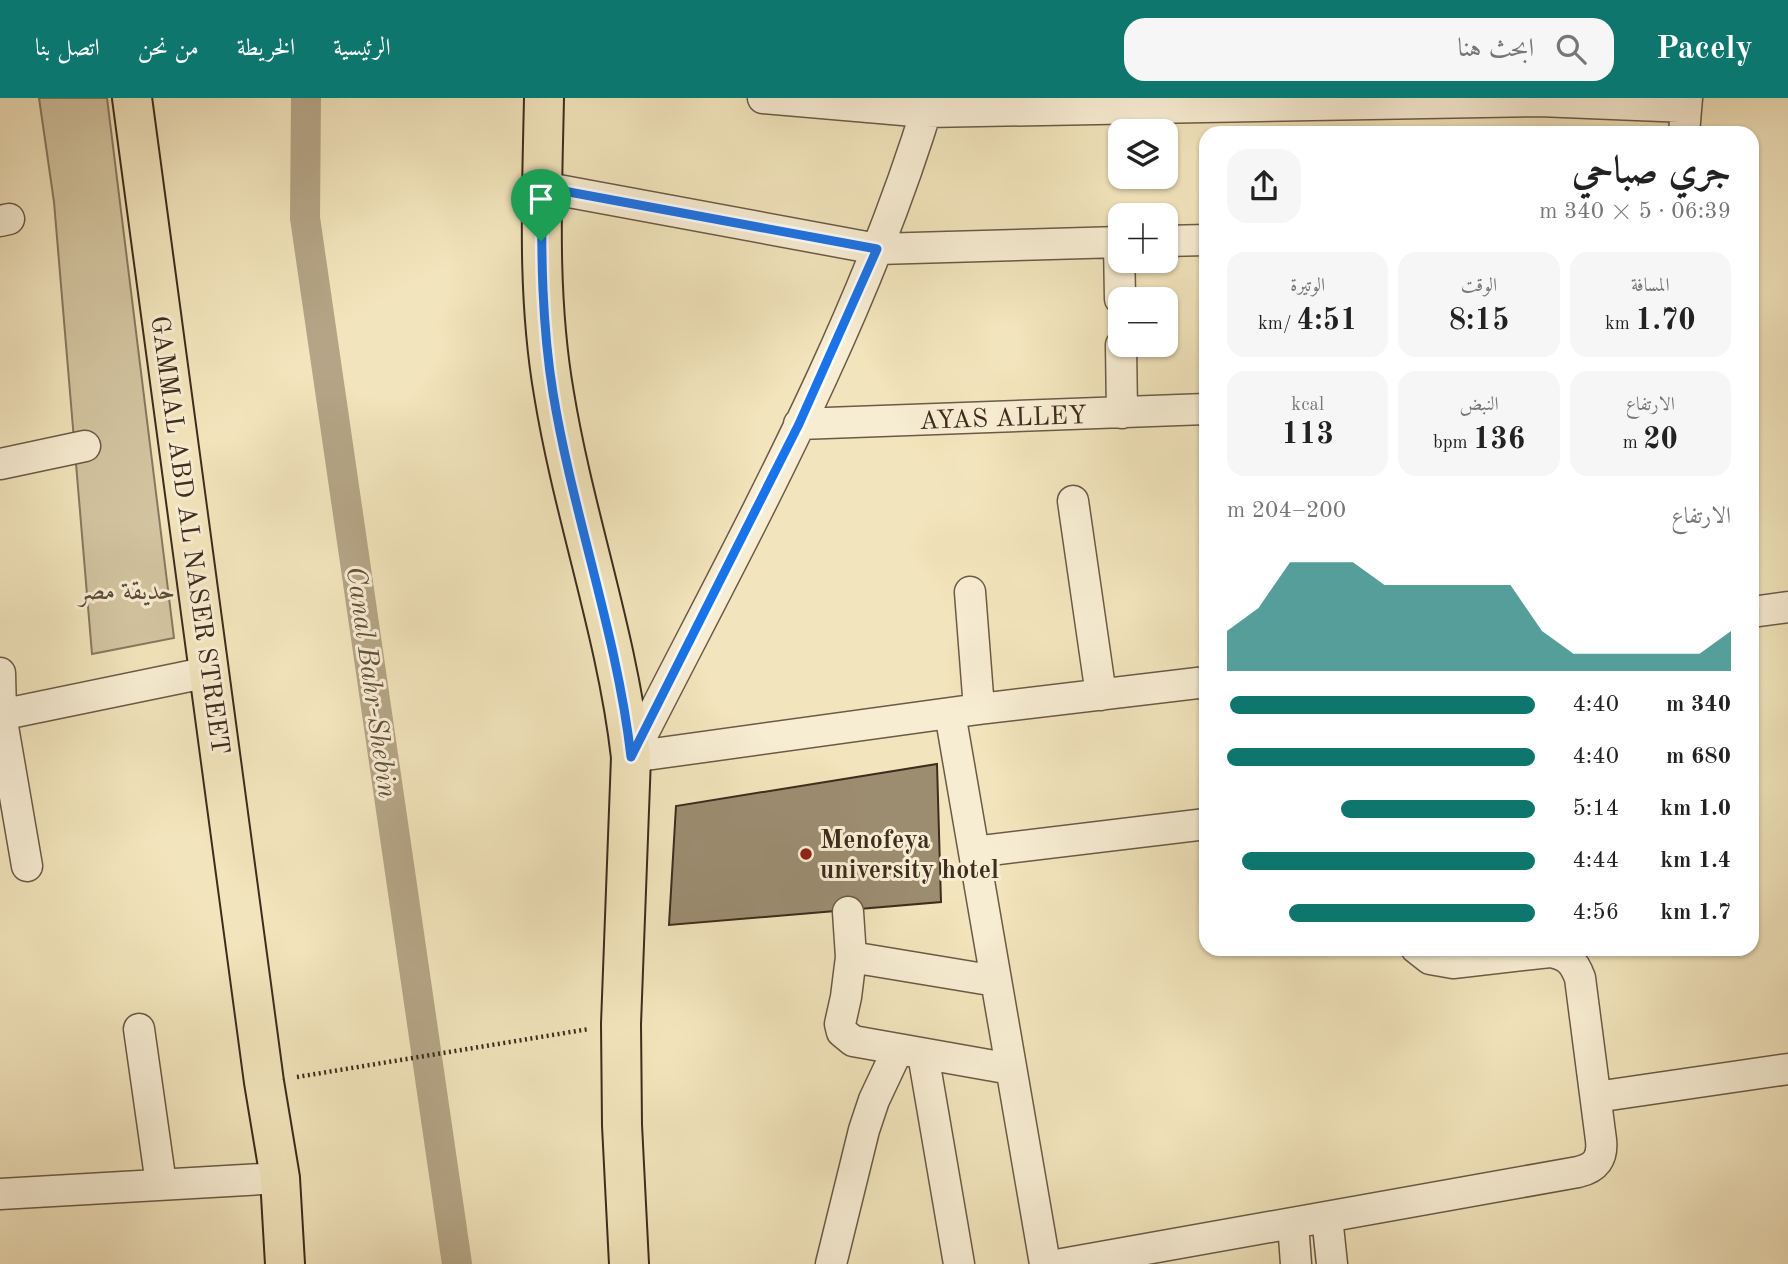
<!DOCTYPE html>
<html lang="ar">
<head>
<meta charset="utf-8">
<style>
  :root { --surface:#fff; --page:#f6f6f6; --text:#222; --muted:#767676; --accent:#0f766e }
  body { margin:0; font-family:"Old Standard TT",Amiri,serif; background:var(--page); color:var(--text); direction:rtl; height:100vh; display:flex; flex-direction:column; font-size:26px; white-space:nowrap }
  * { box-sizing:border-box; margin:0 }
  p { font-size:23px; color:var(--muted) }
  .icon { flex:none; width:38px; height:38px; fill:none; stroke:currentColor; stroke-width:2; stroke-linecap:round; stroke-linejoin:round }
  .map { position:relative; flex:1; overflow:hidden; direction:ltr }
  .side { position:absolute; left:1199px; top:28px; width:560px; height:830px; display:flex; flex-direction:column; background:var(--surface); border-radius:21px; box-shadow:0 2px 5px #0004; direction:rtl }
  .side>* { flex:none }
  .controls { position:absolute; left:1108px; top:21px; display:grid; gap:14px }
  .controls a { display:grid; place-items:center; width:70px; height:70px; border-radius:14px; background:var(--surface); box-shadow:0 2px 5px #0004; font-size:35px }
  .pin { position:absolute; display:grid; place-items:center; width:60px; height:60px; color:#fff; margin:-72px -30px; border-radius:50% 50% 50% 0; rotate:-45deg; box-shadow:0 0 7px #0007 }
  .pin .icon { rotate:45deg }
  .round { display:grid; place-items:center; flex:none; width:74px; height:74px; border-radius:21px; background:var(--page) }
  .summary { display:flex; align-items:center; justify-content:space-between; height:119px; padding:0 28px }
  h1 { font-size:38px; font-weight:800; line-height:52px }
  .metrics { display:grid; grid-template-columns:repeat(3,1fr); gap:10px; height:119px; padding:7px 28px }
  .metrics div { display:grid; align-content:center; border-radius:18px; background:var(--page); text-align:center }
  .metrics b { font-size:30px; font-weight:800 }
  .metrics small { font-size:19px; font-weight:400 }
  .metrics p { font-size:19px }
  .chart { height:196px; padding:14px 28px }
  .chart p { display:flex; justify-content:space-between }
  .chart svg { width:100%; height:126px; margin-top:7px; fill:var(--accent); opacity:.7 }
  ul { padding:0 28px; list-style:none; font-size:23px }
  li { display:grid; grid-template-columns:112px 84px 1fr; align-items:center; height:52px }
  li i { height:18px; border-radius:9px; background:var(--accent) }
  header { display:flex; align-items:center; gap:42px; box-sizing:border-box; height:98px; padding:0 35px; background:var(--accent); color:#fff }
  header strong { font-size:33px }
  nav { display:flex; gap:38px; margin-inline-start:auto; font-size:24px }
  .search { width:490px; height:63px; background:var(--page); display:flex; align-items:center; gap:18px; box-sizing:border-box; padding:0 24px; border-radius:21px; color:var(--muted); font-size:26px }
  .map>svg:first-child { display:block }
</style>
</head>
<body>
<header>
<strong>Pacely</strong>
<div class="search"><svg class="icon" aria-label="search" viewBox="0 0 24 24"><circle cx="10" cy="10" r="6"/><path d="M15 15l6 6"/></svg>ابحث هنا</div>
<nav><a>الرئيسية</a><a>الخريطة</a><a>من نحن</a><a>اتصل بنا</a></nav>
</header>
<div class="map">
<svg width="1788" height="1166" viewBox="0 0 1788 1166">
  <rect width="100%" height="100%" fill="#f2e4bc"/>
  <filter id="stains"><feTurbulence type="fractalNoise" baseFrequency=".00286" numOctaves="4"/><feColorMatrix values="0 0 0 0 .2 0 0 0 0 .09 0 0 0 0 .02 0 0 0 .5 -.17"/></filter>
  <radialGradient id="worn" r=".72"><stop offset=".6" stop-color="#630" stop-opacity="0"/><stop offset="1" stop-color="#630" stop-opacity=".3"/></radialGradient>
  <path fill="#d3c5a1" stroke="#887860" stroke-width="2" d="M 39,0 L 107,0 L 174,540 L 92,556 L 54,104 Z"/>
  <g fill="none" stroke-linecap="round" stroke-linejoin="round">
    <path stroke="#b5a586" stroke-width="30" d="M 306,0 L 305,120 L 457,1166"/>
  </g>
  <path fill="#9c8c70" stroke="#3e2c1e" stroke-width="2" d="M 937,666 L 941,804 L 669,827 L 676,708 Z"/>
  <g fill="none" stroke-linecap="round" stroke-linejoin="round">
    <g stroke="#6b5a46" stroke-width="33">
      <path id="minor" d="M 763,0 L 926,14 L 1539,3 L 1686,9
        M 1684,35 L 1687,0
        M 542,89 L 877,151 L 1120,144
        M 0,123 L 9,121
        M 1166,143 L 1206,142
        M 1119,144 L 1120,201
        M 1121,247 L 1122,315
        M 799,326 L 1206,311
        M 0,366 L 85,348
        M 1073,403 L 1101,597
        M 970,494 L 979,611
        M 1752,514 L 1788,509
        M 0,575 L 1,617 L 27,768
        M 950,615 L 1045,1166
        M 0,617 L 209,574
        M 631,659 C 740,444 861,231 930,0
        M 631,659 L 979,611 L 1206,584
        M 974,754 L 1206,726
        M 848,814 L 851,859 L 846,899 L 840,926 L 842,934 L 853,943 L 1011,971
        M 851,859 L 996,883
        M 139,931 L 161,1086
        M 923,956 L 959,1166
        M 1596,999 L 1788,971
        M 0,1096 L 280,1080
        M 1327,1119 L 1332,1166
        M 1293,1125 L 1296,1166
        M 831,1166 L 864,1032 L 874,1002 L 898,951
        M 1062,1166 L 1578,1074 C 1596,1070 1603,1060 1601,1042 L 1580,880 C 1574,864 1568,857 1550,854 L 1453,865 L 1430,861 L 1416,850"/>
    </g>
    <g stroke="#3e2c1e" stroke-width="42">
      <path id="major" d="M 132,0 L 264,984 L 280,1080 L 285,1166
        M 544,0 C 542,99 537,198 554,296 C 574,418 617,536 631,659 L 621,926 L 622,1027 L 629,1166"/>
    </g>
    <path stroke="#3e2c1e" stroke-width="4.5" stroke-dasharray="2 3.5" stroke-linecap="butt" d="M 297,979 L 589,931"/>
    <use href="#minor" stroke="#f7edd3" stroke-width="30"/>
    <use href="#major" stroke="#f2e4bc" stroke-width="38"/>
  </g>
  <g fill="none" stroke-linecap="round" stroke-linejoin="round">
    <g stroke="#fff" stroke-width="14">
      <path id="route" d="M 542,89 L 877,151 L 799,326 L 631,659 C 617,536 573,417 553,295 C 542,227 541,158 542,89 Z"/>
    </g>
    <use href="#route" stroke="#1a73e8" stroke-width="9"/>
  </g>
  <circle fill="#8f2418" stroke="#f7edd3" stroke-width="2.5" cx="806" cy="756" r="7"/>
  <g text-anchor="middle" stroke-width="6" stroke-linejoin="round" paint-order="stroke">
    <g font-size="26" fill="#3e2c1e" stroke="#f7edd3">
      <text transform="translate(1003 319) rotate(-2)" y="9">AYAS ALLEY</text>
      <text transform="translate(191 437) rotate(82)" y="9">GAMMAL ABD AL NASER STREET</text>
    </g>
    <g font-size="26" font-style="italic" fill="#5c4b38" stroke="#f7edd3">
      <text x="127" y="501">حديقة مصر</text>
    </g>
    <g font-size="26" font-weight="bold" fill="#3e2c1e" stroke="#f7edd3" text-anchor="start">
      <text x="820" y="750">Menofeya<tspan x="820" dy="30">university hotel</tspan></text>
    </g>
    <g font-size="28" font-style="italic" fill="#62503d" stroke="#f7edd3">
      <text transform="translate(373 584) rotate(82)" y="10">Canal Bahr-Shebin</text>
    </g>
  </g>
  <rect width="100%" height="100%" filter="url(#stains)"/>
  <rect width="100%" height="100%" fill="url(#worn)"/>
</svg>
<div class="controls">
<a><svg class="icon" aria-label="layers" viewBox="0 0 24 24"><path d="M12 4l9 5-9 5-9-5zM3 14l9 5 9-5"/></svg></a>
<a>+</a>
<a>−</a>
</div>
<div class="pin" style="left:541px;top:143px;background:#1e9e55"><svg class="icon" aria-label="arrive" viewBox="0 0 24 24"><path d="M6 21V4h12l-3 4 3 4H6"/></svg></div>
<section class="side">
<div class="summary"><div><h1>جري صباحي</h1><p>06:39 · 5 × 340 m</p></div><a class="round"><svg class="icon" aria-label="share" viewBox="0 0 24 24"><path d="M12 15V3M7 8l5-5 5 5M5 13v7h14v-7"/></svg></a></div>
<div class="metrics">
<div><p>المسافة</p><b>1.70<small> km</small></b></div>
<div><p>الوقت</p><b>8:15</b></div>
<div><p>الوتيرة</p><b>4:51<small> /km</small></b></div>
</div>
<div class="metrics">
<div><p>الارتفاع</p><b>20<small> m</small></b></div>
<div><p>النبض</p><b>136<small> bpm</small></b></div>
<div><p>kcal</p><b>113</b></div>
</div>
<div class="chart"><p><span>الارتفاع</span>200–204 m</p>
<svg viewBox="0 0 160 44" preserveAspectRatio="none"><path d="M0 44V30L10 22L20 6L30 6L40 6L50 14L60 14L70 14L80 14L90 14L100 30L110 38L120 38L130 38L140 38L150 38L160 30V44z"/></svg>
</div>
<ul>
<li><b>340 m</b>4:40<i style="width:99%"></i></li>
<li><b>680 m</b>4:40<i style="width:100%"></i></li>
<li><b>1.0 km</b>5:14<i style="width:63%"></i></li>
<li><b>1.4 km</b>4:44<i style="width:95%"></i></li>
<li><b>1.7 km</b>4:56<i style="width:80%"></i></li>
</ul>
</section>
</div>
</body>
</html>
